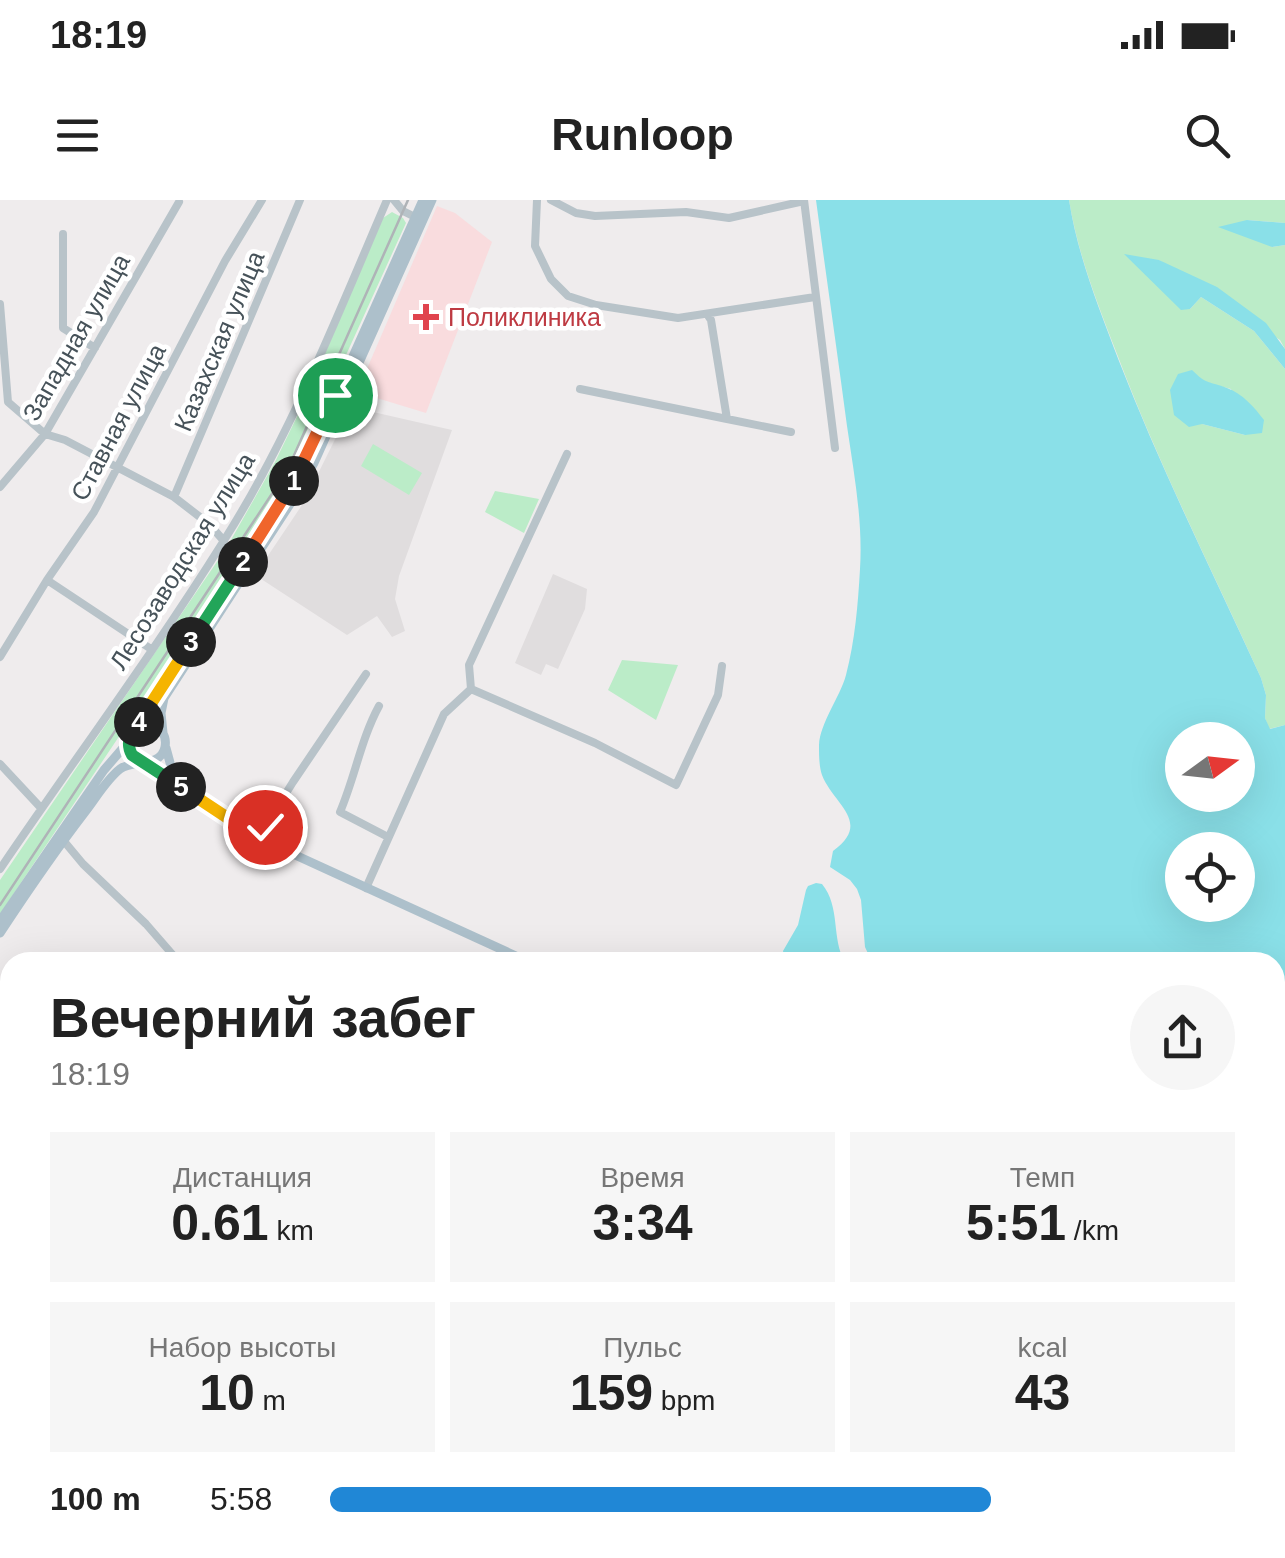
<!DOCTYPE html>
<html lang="ru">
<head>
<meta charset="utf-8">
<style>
  :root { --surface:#fff; --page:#f6f6f6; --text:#222; --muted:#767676; --accent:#2087d6 }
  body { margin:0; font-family:Helvetica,sans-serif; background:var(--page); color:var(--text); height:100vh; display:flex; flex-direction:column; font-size:38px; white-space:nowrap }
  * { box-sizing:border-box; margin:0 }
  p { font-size:32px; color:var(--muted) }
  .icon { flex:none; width:55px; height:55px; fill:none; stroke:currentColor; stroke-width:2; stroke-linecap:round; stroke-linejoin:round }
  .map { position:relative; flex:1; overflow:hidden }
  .drawer { position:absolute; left:0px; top:752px; width:1285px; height:608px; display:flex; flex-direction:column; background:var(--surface); border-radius:30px 30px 0 0; box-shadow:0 10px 40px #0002 }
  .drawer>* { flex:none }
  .needle { width:65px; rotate:75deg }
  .buttons { position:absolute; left:1165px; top:522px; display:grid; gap:20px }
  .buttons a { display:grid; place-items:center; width:90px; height:90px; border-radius:50%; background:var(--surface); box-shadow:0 10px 40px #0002; font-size:50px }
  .pin { position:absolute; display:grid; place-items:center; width:85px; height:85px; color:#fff; margin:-42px; border:5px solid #fff; border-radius:50%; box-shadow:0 2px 10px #0007 }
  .km { position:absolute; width:50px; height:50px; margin:-25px; border-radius:50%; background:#222; color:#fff; font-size:28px; line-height:50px; text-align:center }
  .round { display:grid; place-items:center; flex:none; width:105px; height:105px; border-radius:52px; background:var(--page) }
  .overview { display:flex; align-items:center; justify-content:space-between; height:170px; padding:0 50px }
  h1 { font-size:55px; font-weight:700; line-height:75px }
  .metrics { display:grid; grid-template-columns:repeat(3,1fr); gap:15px; height:170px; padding:10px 50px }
  .metrics div { display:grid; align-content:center; border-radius:0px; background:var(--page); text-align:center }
  .metrics b { font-size:50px; font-weight:700 }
  .metrics small { font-size:28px; font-weight:400 }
  .metrics p { font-size:28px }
  ul { padding:0 50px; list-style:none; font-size:32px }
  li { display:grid; grid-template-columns:160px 120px 1fr; align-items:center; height:75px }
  li i { height:25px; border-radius:12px; background:var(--accent) }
  .status { display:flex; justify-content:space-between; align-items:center; height:70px; padding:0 50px; background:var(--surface); direction:ltr }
  .status svg { height:28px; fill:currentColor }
  header { display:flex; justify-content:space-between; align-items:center; height:130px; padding:0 50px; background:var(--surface); font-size:45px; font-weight:700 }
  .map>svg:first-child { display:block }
</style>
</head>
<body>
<div class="status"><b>18:19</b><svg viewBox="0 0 49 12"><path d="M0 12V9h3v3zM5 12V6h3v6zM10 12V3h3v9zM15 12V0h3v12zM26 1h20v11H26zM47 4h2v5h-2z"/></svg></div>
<header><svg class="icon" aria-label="menu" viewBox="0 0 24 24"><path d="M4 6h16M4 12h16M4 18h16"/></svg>Runloop<svg class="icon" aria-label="search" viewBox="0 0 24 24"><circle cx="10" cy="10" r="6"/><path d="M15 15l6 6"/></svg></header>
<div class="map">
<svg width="1285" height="1358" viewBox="0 0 1285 1358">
  <rect width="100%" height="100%" fill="#efeced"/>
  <path fill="#e0ddde" d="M 351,207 L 452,230 L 399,376 L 395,399 L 405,431 L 392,437 L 377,416 L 347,435 L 255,375 L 304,302 Z
    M 553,374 L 587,389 L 585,409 L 558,469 L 546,464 L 541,475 L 515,463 Z"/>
  <path fill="#f9dcde" d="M 437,6 L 455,13 L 492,42 L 426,213 L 357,192 Z"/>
  <path fill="#bbecc8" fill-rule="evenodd" d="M 1069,0 L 1285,0 L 1285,23 L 1247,20 L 1272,47 L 1285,45 L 1285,149 L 1280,140 L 1159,60 L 1190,109 L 1201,97 L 1254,131 L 1285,169 L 1285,525 L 1269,529 L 1265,518 L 1266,495 L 1261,478 C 1212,370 1159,265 1117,154 C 1097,102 1078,55 1069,0 ZM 1204,182 L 1231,189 L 1245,235 L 1202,224 Z
    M 392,12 L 403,18 L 406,23 L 287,285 L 235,359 L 232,368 L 0,714 L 0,680 L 227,347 L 275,262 L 305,200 L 383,18 Z
    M 373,244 L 422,273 L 409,295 L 361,266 Z
    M 495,291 L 539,299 L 524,333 L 485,312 Z
    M 622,460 L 678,465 L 656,520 L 608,490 Z"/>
  <path fill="#8ae0e8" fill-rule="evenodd" d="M 816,0 L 1069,0 C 1078,57 1099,108 1119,161 C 1161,269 1213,373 1261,478 L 1266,495 L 1265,518 L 1270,529 L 1285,525 L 1285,805 L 1275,809 L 1275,762 L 872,762 L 865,747 L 861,700 L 857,689 L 850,680 L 830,667 L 833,651 C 873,622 833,604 822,575 C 819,566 819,555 819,545 C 820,523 840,497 846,475 C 855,441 858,404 860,369 C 863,321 854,274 847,226 C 837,150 826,75 816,0 ZM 1182,540 L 1238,540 L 1238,595 L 1182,595 ZM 1182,650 L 1238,650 L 1238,705 L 1182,705 Z
    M 1247,20 L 1285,23 L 1285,45 L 1272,47 L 1218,27 Z
    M 1124,54 L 1159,60 L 1217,87 L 1266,123 L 1285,149 L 1285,169 L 1254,131 L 1201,97 L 1190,109 L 1181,110 Z
    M 1192,170 C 1207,185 1209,181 1227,188 C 1243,194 1254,207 1264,220 L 1262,233 L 1245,235 L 1202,224 L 1189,227 L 1174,215 L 1170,190 L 1178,174 Z
    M 816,683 L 822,684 C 841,707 831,739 845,762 L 785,762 L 783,751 L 798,725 L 806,690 L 808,686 Z
    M 1275,868 L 1285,886 L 1285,1269 L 1275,1253 Z"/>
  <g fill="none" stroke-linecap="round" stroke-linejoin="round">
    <path stroke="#b8c3c9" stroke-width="8" d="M 394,0 L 403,11 L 415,17
      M 537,0 L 535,46 L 551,79 L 568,96 L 596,105 L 678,118 L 815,97
      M 551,0 L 576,13 L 595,16 L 686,12 L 729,18 L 804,1
      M 804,0 L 835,248
      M 63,34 L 63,128 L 95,148
      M 0,104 L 8,202 L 45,234 L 65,240 L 174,297 L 209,324 L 224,341
      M 707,114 L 711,120 L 727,219 L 791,232
      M 580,189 L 727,219
      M 0,287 L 45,234 L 179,2
      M 174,297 L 300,0
      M 47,380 L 151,449
      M 0,457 L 47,380 L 94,312 L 225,61 L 262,0
      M 471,489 L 595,543 L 676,585 L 718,495 L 722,466
      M 471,489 L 469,465 L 567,254
      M 379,506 C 361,539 355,577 340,612 L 388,637
      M 0,564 L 41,608
      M 258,638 L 293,582 L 366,474
      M 63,640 L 83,664 L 146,724 L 179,762
      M 0,669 C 74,560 153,454 223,342 C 291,235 337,116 387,0
      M 366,688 L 444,514 L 471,489
      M 0,1185 L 10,1184
      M 0,1293 L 10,1280
      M 177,1350 L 186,1358
      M 456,1350 L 471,1358
      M 705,1350 L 724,1358
      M 970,1350 L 987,1354
      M 1251,1350 L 1258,1358
      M 77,1358 L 83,1350
      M 579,1358 L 591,1350
      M 1188,1358 L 1191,1350"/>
    <path stroke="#adc0cb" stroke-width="9" d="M 163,533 L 161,513 L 164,498 L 294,298 L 314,263 L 432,0
      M 166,548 L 175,581
      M 0,721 L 104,570 L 123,548 L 287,294 L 307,259 L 423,0
      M 0,733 C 27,692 55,651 85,612 C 96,598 106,580 120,569 C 133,559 161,568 165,547 C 169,524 141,520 129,538 C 127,555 137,558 149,566 L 258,638 L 529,762
      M 734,1358 L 738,1350
      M 986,1358 L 988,1350"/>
    <path stroke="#afb3b7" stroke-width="2.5" d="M 0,705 L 287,271 L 408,0"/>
  </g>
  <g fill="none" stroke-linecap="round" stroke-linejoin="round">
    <g stroke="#fff" stroke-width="20">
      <path id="split-1" d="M 294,281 L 335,195"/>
    </g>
    <g stroke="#fff" stroke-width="20">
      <path id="split-2" d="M 243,362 L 294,281"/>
    </g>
    <g stroke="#fff" stroke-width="20">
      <path id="split-3" d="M 191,442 L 243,362"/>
    </g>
    <g stroke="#fff" stroke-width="20">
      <path id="split-4" d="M 139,522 L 191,442"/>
    </g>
    <g stroke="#fff" stroke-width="20">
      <path id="split-5" d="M 139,522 C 131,532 125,542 132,555 L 181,587"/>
    </g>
    <g stroke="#fff" stroke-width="20">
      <path id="split-6" d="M 181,587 L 258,638 L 265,627"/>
    </g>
    <use href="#split-1" stroke="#f0652b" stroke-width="12"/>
    <use href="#split-2" stroke="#f0652b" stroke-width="12"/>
    <use href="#split-3" stroke="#22a559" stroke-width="12"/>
    <use href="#split-4" stroke="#f5b400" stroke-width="12"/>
    <use href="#split-5" stroke="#22a559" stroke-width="12"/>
    <use href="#split-6" stroke="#f5b400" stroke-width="12"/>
  </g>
  <path fill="#e0444e" stroke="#fff" stroke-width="4" d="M421 102h10v10h10v10h-10v10h-10v-10h-10v-10h10z"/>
  <g text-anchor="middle" stroke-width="9" stroke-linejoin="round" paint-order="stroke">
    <g font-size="25" fill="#be3a42" stroke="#fff" text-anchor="start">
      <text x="448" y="126">Поликлиника</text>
    </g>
    <g font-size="25" fill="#465259" stroke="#fff">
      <text transform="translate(76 137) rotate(-60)" y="9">Западная улица</text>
      <text transform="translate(219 141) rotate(-67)" y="9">Казахская улица</text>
      <text transform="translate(118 222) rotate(-62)" y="9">Ставная улица</text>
      <text transform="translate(182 361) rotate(-58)" y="9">Лесозаводская улица</text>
    </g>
  </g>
</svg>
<div class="buttons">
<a><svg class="needle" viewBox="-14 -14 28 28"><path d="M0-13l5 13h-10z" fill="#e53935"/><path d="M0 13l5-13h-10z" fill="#767676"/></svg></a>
<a><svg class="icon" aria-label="locate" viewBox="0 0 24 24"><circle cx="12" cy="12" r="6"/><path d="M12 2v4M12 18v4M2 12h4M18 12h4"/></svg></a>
</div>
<div class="pin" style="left:335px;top:195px;background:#1e9e55"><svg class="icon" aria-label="arrive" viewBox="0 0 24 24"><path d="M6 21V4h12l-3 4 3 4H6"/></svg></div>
<div class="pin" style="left:265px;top:627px;background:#d93025"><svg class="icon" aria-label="check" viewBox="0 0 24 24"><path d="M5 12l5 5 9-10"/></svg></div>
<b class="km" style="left:294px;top:281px">1</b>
<b class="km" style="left:243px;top:362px">2</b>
<b class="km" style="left:191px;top:442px">3</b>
<b class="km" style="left:139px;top:522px">4</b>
<b class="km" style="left:181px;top:587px">5</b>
<section class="drawer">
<div class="overview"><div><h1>Вечерний забег</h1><p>18:19</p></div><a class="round"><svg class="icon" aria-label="share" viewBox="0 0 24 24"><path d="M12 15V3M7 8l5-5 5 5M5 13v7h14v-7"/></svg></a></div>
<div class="metrics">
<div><p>Дистанция</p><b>0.61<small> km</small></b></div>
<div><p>Время</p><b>3:34</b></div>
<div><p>Темп</p><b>5:51<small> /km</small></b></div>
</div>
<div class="metrics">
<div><p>Набор высоты</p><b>10<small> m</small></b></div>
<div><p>Пульс</p><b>159<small> bpm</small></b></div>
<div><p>kcal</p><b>43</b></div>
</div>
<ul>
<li><b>100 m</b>5:58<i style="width:73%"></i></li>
</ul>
</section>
</div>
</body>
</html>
